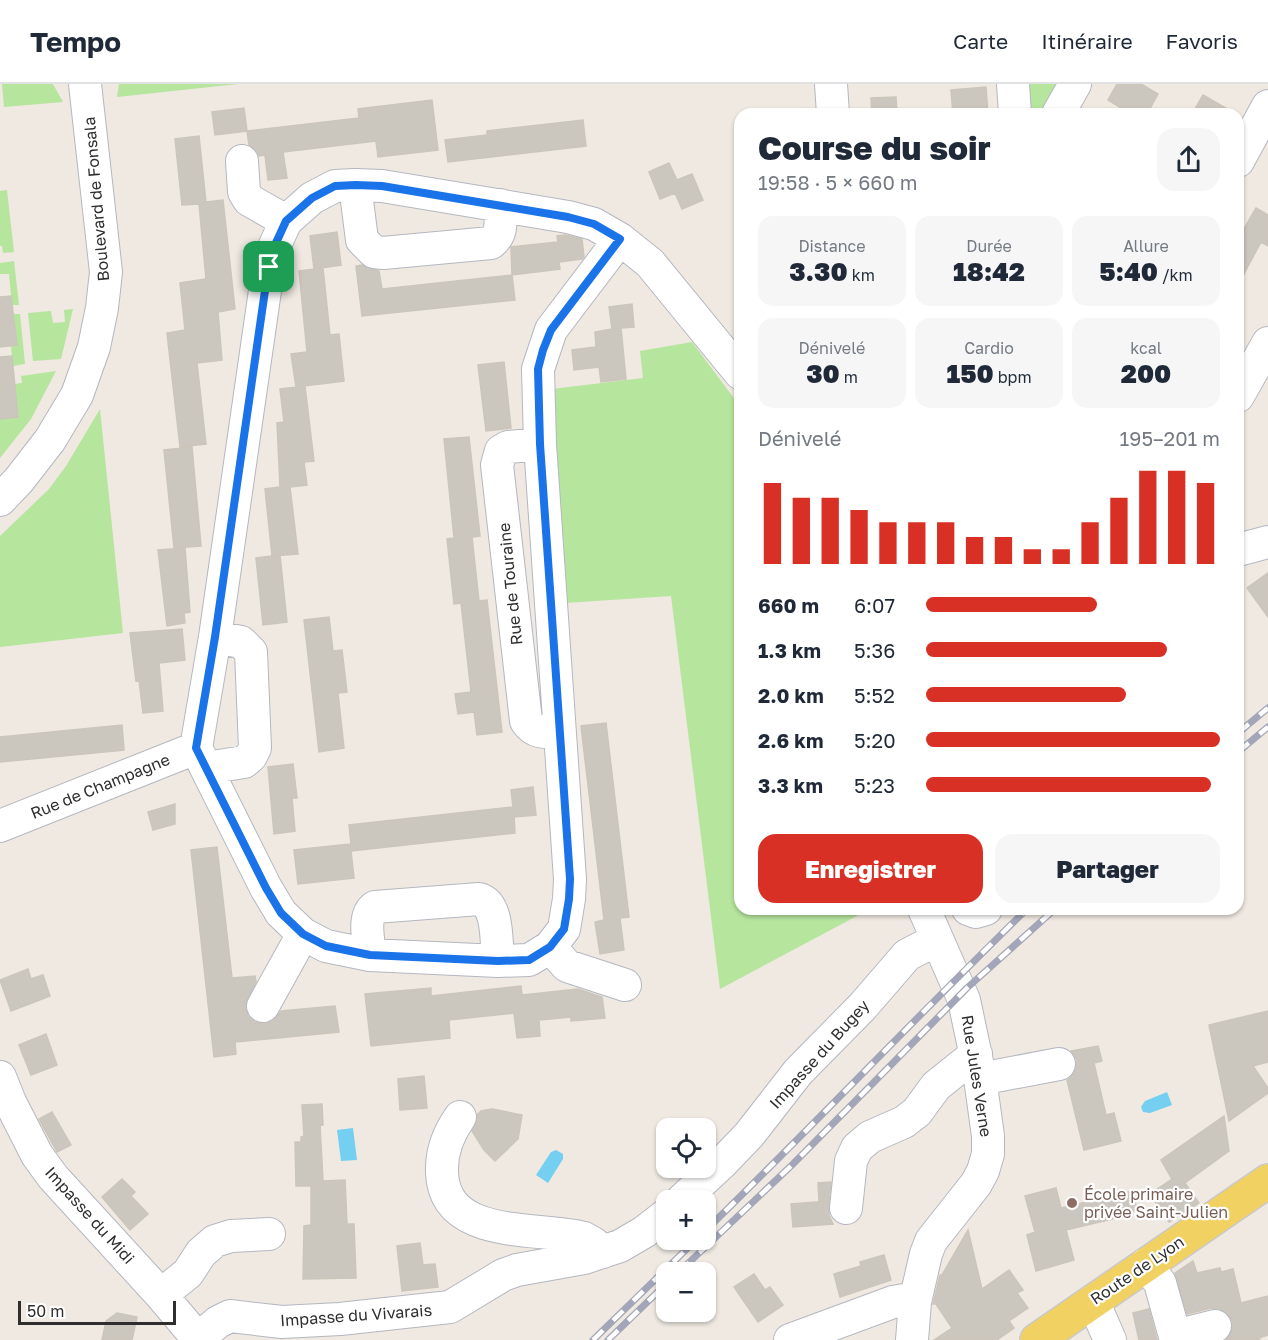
<!DOCTYPE html>
<html lang="fr">
<head>
<meta charset="utf-8">
<style>
  :root { --surface:#fff; --page:#f6f6f7; --text:#1f2937; --muted:#747a83; --line:#e0e1e3; --accent:#d93025 }
  body { margin:0; font-family:"Golos Text",sans-serif; background:var(--page); color:var(--text); height:100vh; display:flex; flex-direction:column; font-size:22px; white-space:nowrap }
  * { box-sizing:border-box; margin:0 }
  p { font-size:20px; color:var(--muted) }
  .icon { flex:none; width:33px; height:33px; fill:none; stroke:currentColor; stroke-width:2; stroke-linecap:round; stroke-linejoin:round }
  .map { position:relative; flex:1; overflow:hidden }
  .sheet { position:absolute; left:734px; top:24px; width:510px; height:807px; display:flex; flex-direction:column; background:var(--surface); border-radius:18px; box-shadow:0 2px 4px #0004 }
  .sheet>* { flex:none }
  .fabs { position:absolute; left:656px; top:1034px; display:grid; gap:12px }
  .fabs a { display:grid; place-items:center; width:60px; height:60px; border-radius:12px; background:var(--surface); box-shadow:0 2px 4px #0004; font-size:30px }
  .scale { position:absolute; left:18px; bottom:15px; width:158px; box-sizing:border-box; padding-left:6px; border:3px solid #2e2e2e; border-top:0; font-size:16px; line-height:21px; white-space:nowrap; color:#2e2e2e; -webkit-text-stroke:4px #fff; paint-order:stroke }
  .pin { position:absolute; display:grid; place-items:center; width:51px; height:51px; color:#fff; margin:-26px; border-radius:12px; box-shadow:0 3px 9px #0006 }
  .round { display:grid; place-items:center; flex:none; width:63px; height:63px; border-radius:18px; background:var(--page) }
  .head { display:flex; align-items:center; justify-content:space-between; height:102px; padding:0 24px }
  h1 { font-size:33px; font-weight:800; line-height:45px }
  .figures { display:grid; grid-template-columns:repeat(3,1fr); gap:9px; height:102px; padding:6px 24px }
  .figures div { display:grid; align-content:center; border-radius:15px; background:var(--page); text-align:center }
  .figures b { font-size:26px; font-weight:800 }
  .figures small { font-size:16px; font-weight:400 }
  .figures p { font-size:16px }
  .chart { height:168px; padding:12px 24px }
  .chart p { display:flex; justify-content:space-between }
  .chart svg { width:100%; height:108px; margin-top:6px; stroke:var(--accent); stroke-width:6 }
  .cta { display:flex; gap:12px; margin-top:auto; padding:12px 24px }
  .cta a { flex:1; height:69px; border-radius:18px; background:var(--accent); color:#fff; font-size:24px; font-weight:800; line-height:69px; text-align:center }
  .cta a+a { background:var(--page); color:var(--text) }
  ul { padding:0 24px; list-style:none; font-size:20px }
  li { display:grid; grid-template-columns:96px 72px 1fr; align-items:center; height:45px }
  li i { height:15px; border-radius:8px; background:var(--accent) }
  header { display:flex; align-items:center; gap:36px; box-sizing:border-box; height:84px; padding:0 30px; background:var(--surface); border-bottom:2px solid var(--line) }
  header strong { font-size:28px }
  nav { display:flex; gap:33px; margin-inline-start:auto; font-size:21px }
  .map>svg:first-child { display:block }
</style>
</head>
<body>
<header>
<strong>Tempo</strong>
<nav><a>Carte</a><a>Itinéraire</a><a>Favoris</a></nav>
</header>
<div class="map">
<svg width="1268" height="1256" viewBox="0 0 1268 1256">
  <rect width="100%" height="100%" fill="#efe9e1"/>
  <path fill="#b6e59e" d="M 2,0 L 53,0 L 63,18 L 4,23 Z
    M 119,0 L 238,0 L 117,13 Z
    M 1021,0 L 1066,0 L 1049,30 L 1023,30 Z
    M 7,106 L 14,168 L 3,169 L 2,162 L 0,162 L 0,107 Z
    M 14,177 L 19,221 L 12,221 L 9,190 L 0,190 L 0,179 Z
    M 73,225 L 61,275 L 33,277 L 28,229 L 51,227 L 53,239 L 65,238 L 64,226 Z
    M 13,230 L 20,230 L 25,280 L 13,282 L 11,262 L 17,261 Z
    M 692,258 L 739,321 L 740,825 L 870,825 L 720,905 L 671,512 L 565,519 L 552,305 L 643,294 L 640,267 Z
    M 56,287 L 31,335 L 0,374 L 0,335 L 17,333 L 15,300 L 22,299 L 21,292 Z
    M 100,325 L 123,549 L 0,563 L 0,452 L 49,405 L 66,382 Z"/>
  <path fill="#75cff0" d="M 1167,1008 L 1172,1021 L 1150,1029 L 1143,1028 L 1141,1023 L 1145,1017 Z
    M 353,1044 L 357,1076 L 341,1077 L 337,1046 Z
    M 556,1066 L 563,1070 L 563,1075 L 548,1099 L 536,1091 L 551,1068 Z"/>
  <path fill="#cbc7bf" stroke="#cbc5ba" stroke-width="1.5" d="M 1117,0 L 1141,0 L 1158,10 L 1147,30 L 1131,30 L 1108,16 Z
    M 986,3 L 988,30 L 953,30 L 951,6 Z
    M 1203,11 L 1236,30 L 1192,30 Z
    M 896,13 L 897,30 L 872,30 L 871,14 Z
    M 432,16 L 438,66 L 378,73 L 376,57 L 283,68 L 287,94 L 268,96 L 265,71 L 259,72 L 257,67 L 249,61 L 247,47 L 359,34 L 358,25 Z
    M 244,24 L 247,47 L 215,51 L 212,28 Z
    M 583,36 L 586,62 L 448,78 L 445,56 L 487,51 L 487,47 Z
    M 199,52 L 206,118 L 223,116 L 235,225 L 218,228 L 222,276 L 197,279 L 206,360 L 180,363 L 167,249 L 185,246 L 180,199 L 206,195 L 199,120 L 182,121 L 175,55 Z
    M 669,79 L 677,96 L 692,90 L 703,116 L 682,125 L 675,109 L 660,115 L 649,88 Z
    M 1256,124 L 1268,131 L 1268,162 L 1261,158 L 1238,201 L 1238,155 Z
    M 337,148 L 341,181 L 314,185 L 310,152 Z
    M 565,151 L 582,155 L 584,173 L 582,175 L 559,178 L 560,185 L 512,191 L 511,163 L 558,158 L 557,152 Z
    M 362,181 L 379,187 L 382,205 L 512,191 L 515,216 L 362,232 L 356,182 Z
    M 323,184 L 330,251 L 339,250 L 344,297 L 296,303 L 291,270 L 307,268 L 299,187 Z
    M 11,212 L 17,261 L 0,263 L 0,213 Z
    M 632,220 L 634,243 L 621,244 L 626,295 L 601,298 L 599,283 L 574,286 L 572,266 L 596,263 L 595,248 L 612,245 L 609,223 Z
    M 12,272 L 18,333 L 0,335 L 0,273 Z
    M 504,278 L 511,344 L 486,347 L 478,281 Z
    M 305,302 L 314,377 L 304,378 L 307,401 L 290,403 L 298,470 L 272,472 L 265,405 L 280,403 L 277,339 L 284,338 L 280,305 Z
    M 469,353 L 480,452 L 472,453 L 479,517 L 487,516 L 502,648 L 477,651 L 474,628 L 458,630 L 455,610 L 471,608 L 461,519 L 454,520 L 447,455 L 454,454 L 444,355 Z
    M 192,363 L 201,462 L 174,464 L 164,366 Z
    M 185,464 L 190,528 L 184,529 L 185,539 L 167,542 L 158,466 Z
    M 280,471 L 287,538 L 263,541 L 256,474 Z
    M 1268,489 L 1268,533 L 1247,504 Z
    M 329,533 L 333,567 L 342,566 L 347,608 L 338,609 L 344,664 L 319,668 L 304,536 Z
    M 182,545 L 185,576 L 159,579 L 163,627 L 143,629 L 139,596 L 136,597 L 130,549 Z
    M 606,639 L 629,833 L 620,834 L 624,866 L 600,870 L 595,838 L 604,836 L 581,642 Z
    M 122,641 L 124,666 L 0,678 L 0,653 Z
    M 293,680 L 297,714 L 292,714 L 295,747 L 274,750 L 268,683 Z
    M 533,703 L 536,731 L 514,733 L 514,730 L 515,749 L 351,767 L 354,794 L 298,800 L 294,766 L 351,760 L 349,741 L 513,723 L 511,706 Z
    M 175,720 L 175,740 L 153,746 L 148,728 Z
    M 217,763 L 232,894 L 255,892 L 256,898 L 245,922 L 248,932 L 255,938 L 264,940 L 273,937 L 281,927 L 335,922 L 339,948 L 235,958 L 236,970 L 214,973 L 191,766 Z
    M 28,885 L 31,895 L 43,891 L 50,912 L 11,927 L 0,896 Z
    M 521,902 L 522,911 L 578,905 L 602,913 L 605,934 L 571,937 L 571,933 L 539,936 L 540,952 L 517,954 L 514,929 L 449,936 L 450,954 L 371,962 L 365,910 L 431,904 L 431,912 Z
    M 1268,927 L 1268,978 L 1253,982 L 1268,1004 L 1268,1009 L 1229,1037 L 1209,941 Z
    M 46,950 L 57,981 L 31,991 L 19,961 Z
    M 1098,962 L 1102,977 L 1094,979 L 1106,1031 L 1114,1029 L 1121,1057 L 1084,1066 L 1067,996 L 1071,993 L 1076,985 L 1077,976 L 1071,967 Z
    M 424,992 L 427,1024 L 400,1026 L 398,995 Z
    M 322,1020 L 323,1041 L 320,1041 L 323,1097 L 345,1096 L 347,1140 L 354,1140 L 356,1194 L 303,1195 L 304,1142 L 311,1141 L 311,1102 L 296,1102 L 295,1058 L 301,1058 L 301,1053 L 304,1052 L 302,1021 Z
    M 492,1025 L 522,1031 L 518,1055 L 495,1077 L 484,1066 L 472,1047 L 478,1035 L 477,1031 L 481,1027 Z
    M 52,1028 L 71,1061 L 57,1068 L 39,1035 Z
    M 1224,1032 L 1229,1067 L 1185,1099 L 1199,1119 L 1169,1138 L 1150,1110 L 1172,1095 L 1161,1076 Z
    M 122,1095 L 135,1108 L 131,1112 L 148,1130 L 130,1146 L 102,1113 Z
    M 831,1098 L 829,1117 L 819,1117 L 818,1099 Z
    M 1056,1104 L 1061,1124 L 1133,1107 L 1137,1126 L 1124,1129 L 1125,1132 L 1066,1146 L 1074,1176 L 1036,1187 L 1027,1151 L 1035,1148 L 1025,1112 Z
    M 829,1117 L 829,1131 L 833,1140 L 793,1143 L 791,1120 Z
    M 968,1146 L 982,1205 L 1009,1186 L 1023,1206 L 1017,1209 L 1028,1224 L 1009,1237 L 1014,1244 L 997,1256 L 934,1256 L 952,1244 L 936,1220 L 933,1220 L 940,1191 L 942,1191 Z
    M 420,1159 L 423,1181 L 435,1180 L 438,1203 L 402,1207 L 397,1162 Z
    M 884,1171 L 891,1196 L 840,1213 L 834,1190 L 861,1182 L 860,1178 Z
    M 1193,1177 L 1197,1189 L 1220,1184 L 1221,1188 L 1233,1185 L 1241,1219 L 1268,1212 L 1268,1251 L 1259,1254 L 1260,1256 L 1226,1256 L 1232,1246 L 1232,1237 L 1227,1229 L 1220,1225 L 1211,1224 L 1187,1230 L 1175,1189 Z
    M 754,1190 L 765,1206 L 770,1203 L 783,1221 L 758,1238 L 734,1203 Z
    M 1149,1225 L 1157,1256 L 1139,1256 L 1133,1229 Z
    M 117,1229 L 137,1233 L 132,1256 L 102,1256 L 106,1237 Z"/>
  <g fill="none" stroke-linecap="round" stroke-linejoin="round">
    <g stroke="#b4b7c1" stroke-width="34">
      <path id="minor" d="M 831,0 L 833,30
        M 1013,0 L 1015,30
        M 1058,30 L 1075,0
        M 242,77 L 244,108 L 249,116 L 286,137
        M 1238,77 L 1268,22
        M 355,101 L 362,156 L 374,168 L 383,169 L 491,159 C 504,149 500,135 500,121
        M 1238,312 L 1268,259
        M 540,360 L 508,363 L 501,367 L 497,381 L 526,637 C 534,649 545,649 559,648
        M 0,416 L 19,396 L 50,356 L 77,311 L 94,263 L 102,224 L 106,188 L 85,0
        M 1238,466 L 1268,458
        M 196,664 L 266,804 L 281,829 L 303,850 L 326,862 L 370,871 L 498,877 L 529,876 L 550,863 L 564,845 L 569,815 L 570,795 L 540,360 L 538,285 L 551,246 L 620,155
        M 206,684 L 244,678 L 251,672 L 255,664 L 251,568 L 241,558 L 215,553
        M 0,742 L 196,664 L 215,553 L 270,172 L 286,137 L 312,114 L 335,102 L 355,101 L 382,102 L 568,133 L 594,140 L 620,155 L 650,179 L 740,289
        M 968,825 L 976,828 L 986,825
        M 550,863 L 567,882 L 625,901
        M 370,871 C 369,857 362,832 375,823 L 479,815 C 499,820 496,859 498,877
        M 263,922 L 303,850
        M 0,993 L 10,1018 L 37,1071 L 53,1093 L 161,1211 L 199,1256
        M 980,995 L 1059,980
        M 460,1033 C 448,1050 441,1068 442,1089 C 445,1157 539,1142 584,1154 L 593,1159 L 603,1168
        M 682,1116 L 722,1079 L 749,1051 L 798,988 L 863,922 L 907,871 L 936,856
        M 846,1124 L 851,1077 L 857,1064 L 870,1053 L 904,1038 L 917,1028 L 936,1002 L 976,970
        M 1146,1180 L 1160,1199 L 1176,1256
        M 161,1211 L 188,1189 L 201,1169 L 215,1157 L 231,1152 L 269,1150
        M 1093,1217 L 1110,1256
        M 1175,1252 L 1215,1242
        M 198,1255 L 218,1238 L 230,1232 L 282,1238 L 340,1235 L 450,1223 L 503,1191 L 517,1186 L 584,1174 L 620,1162 L 644,1148 L 666,1131
        M 790,1256 L 893,1218 L 904,1216 L 915,1218
        M 912,1256 L 915,1218 L 926,1170 L 931,1157 L 976,1100 L 983,1087 L 988,1070 L 988,1052 L 979,987 L 964,916 L 924,825"/>
    </g>
    <g stroke="#c9c9c9" stroke-width="36">
      <path id="major" d="M 1037,1256 L 1268,1097"/>
    </g>
    <use href="#minor" stroke="#fff" stroke-width="32"/>
    <use href="#major" stroke="#f2d163" stroke-width="33"/>
    <g stroke="#a3a6b8" stroke-width="7">
      <path id="rail" d="M 1238,649 L 1268,624
        M 1238,668 L 1268,643
        M 705,1147 C 814,1041 918,931 1027,825
        M 679,1188 L 792,1081 L 967,904 L 1055,825
        M 593,1256 L 697,1155
        M 608,1256 L 666,1200"/>
    </g>
    <use href="#rail" stroke="#fff" stroke-width="4.5" stroke-dasharray="14" stroke-linecap="butt"/>
  </g>
  <g fill="none" stroke-linecap="round" stroke-linejoin="round">
    <g stroke="#fff" stroke-width="12">
      <path id="route" d="M 356,101 L 382,102 L 568,133 L 594,140 L 620,155 L 551,246 L 543,266 L 538,285 L 540,360 L 570,795 L 569,815 L 564,845 L 550,863 L 529,876 L 498,877 L 370,871 L 326,862 L 303,850 L 281,829 L 266,804 L 196,664 L 215,553 L 270,172 L 286,137 L 312,114 L 335,102 Z"/>
    </g>
    <use href="#route" stroke="#1a73e8" stroke-width="8"/>
  </g>
  <circle fill="#8d6e63" stroke="#fff" stroke-width="2" cx="1072" cy="1119" r="6"/>
  <g text-anchor="middle" stroke-width="4.5" stroke-linejoin="round" paint-order="stroke">
    <g font-size="16" fill="#2e2e2e" stroke="#fff">
      <text transform="translate(96 115) rotate(-95)" y="6">Boulevard de Fonsala</text>
      <text transform="translate(510 500) rotate(-96)" y="6">Rue de Touraine</text>
      <text transform="translate(100 702) rotate(-22)" y="6">Rue de Champagne</text>
      <text transform="translate(819 970) rotate(-48)" y="6">Impasse du Bugey</text>
      <text transform="translate(977 992) rotate(81)" y="6">Rue Jules Verne</text>
      <text transform="translate(90 1131) rotate(48)" y="6">Impasse du Midi</text>
      <text transform="translate(1137 1186) rotate(-34)" y="6">Route de Lyon</text>
      <text transform="translate(356 1231) rotate(-4)" y="6">Impasse du Vivarais</text>
    </g>
    <g font-size="16" fill="#785e54" stroke="#fff" text-anchor="start">
      <text x="1084" y="1116">École primaire<tspan x="1084" dy="18">privée Saint-Julien</tspan></text>
    </g>
  </g>
</svg>
<div class="fabs">
<a><svg class="icon" aria-label="locate" viewBox="0 0 24 24"><circle cx="12" cy="12" r="6"/><path d="M12 2v4M12 18v4M2 12h4M18 12h4"/></svg></a>
<a>+</a>
<a>−</a>
</div>
<div class="scale">50 m</div>
<div class="pin" style="left:269px;top:183px;background:#1e9e55"><svg class="icon" aria-label="arrive" viewBox="0 0 24 24"><path d="M6 21V4h12l-3 4 3 4H6"/></svg></div>
<section class="sheet">
<div class="head"><div><h1>Course du soir</h1><p>19:58 · 5 × 660 m</p></div><a class="round"><svg class="icon" aria-label="share" viewBox="0 0 24 24"><path d="M12 15V3M7 8l5-5 5 5M5 13v7h14v-7"/></svg></a></div>
<div class="figures">
<div><p>Distance</p><b>3.30<small> km</small></b></div>
<div><p>Durée</p><b>18:42</b></div>
<div><p>Allure</p><b>5:40<small> /km</small></b></div>
</div>
<div class="figures">
<div><p>Dénivelé</p><b>30<small> m</small></b></div>
<div><p>Cardio</p><b>150<small> bpm</small></b></div>
<div><p>kcal</p><b>200</b></div>
</div>
<div class="chart"><p><span>Dénivelé</span>195–201 m</p>
<svg viewBox="0 0 160 44" preserveAspectRatio="none"><path d="M5 44V11M15 44V17M25 44V17M35 44V22M45 44V27M55 44V27M65 44V27M75 44V33M85 44V33M95 44V38M105 44V38M115 44V27M125 44V17M135 44V6M145 44V6M155 44V11"/></svg>
</div>
<ul>
<li><b>660 m</b>6:07<i style="width:58%"></i></li>
<li><b>1.3 km</b>5:36<i style="width:82%"></i></li>
<li><b>2.0 km</b>5:52<i style="width:68%"></i></li>
<li><b>2.6 km</b>5:20<i style="width:100%"></i></li>
<li><b>3.3 km</b>5:23<i style="width:97%"></i></li>
</ul>
<div class="cta"><a>Enregistrer</a><a>Partager</a></div>
</section>
</div>
</body>
</html>
